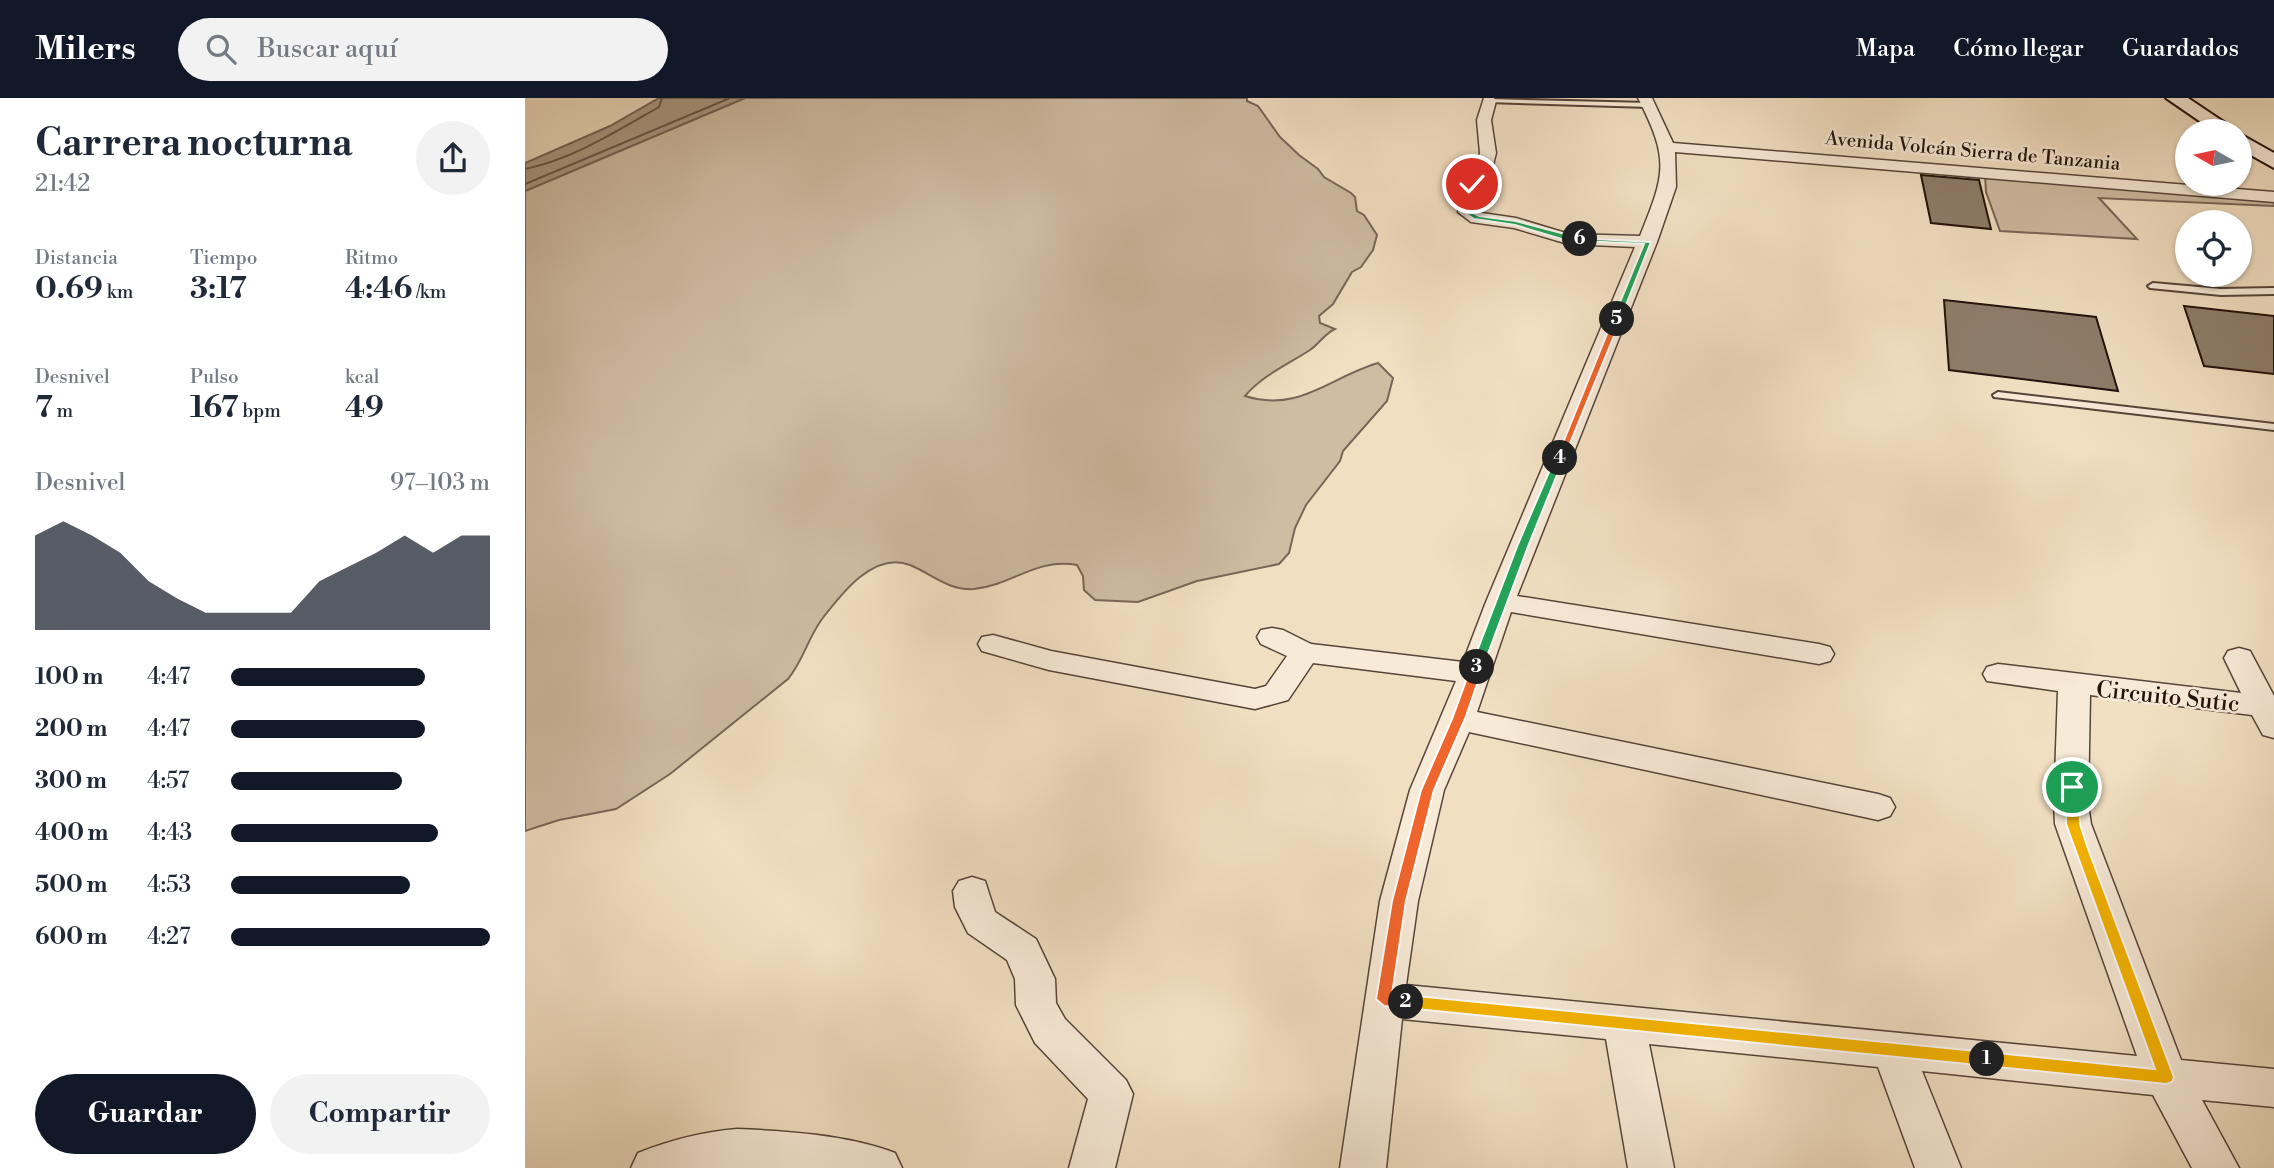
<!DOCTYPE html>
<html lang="es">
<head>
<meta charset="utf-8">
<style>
  :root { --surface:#fff; --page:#f2f2f3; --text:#1f2937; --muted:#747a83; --accent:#111827 }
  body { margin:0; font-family:"Libre Bodoni",serif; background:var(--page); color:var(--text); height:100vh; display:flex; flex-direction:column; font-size:26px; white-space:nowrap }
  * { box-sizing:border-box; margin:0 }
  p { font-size:23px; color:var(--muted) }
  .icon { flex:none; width:38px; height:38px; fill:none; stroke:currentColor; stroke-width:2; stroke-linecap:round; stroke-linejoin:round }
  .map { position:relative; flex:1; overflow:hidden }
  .panel { display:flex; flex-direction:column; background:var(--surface); width:525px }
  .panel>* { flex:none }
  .needle { width:46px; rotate:279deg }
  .controls { position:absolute; left:1650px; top:21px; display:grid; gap:14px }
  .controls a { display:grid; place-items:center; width:77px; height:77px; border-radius:50%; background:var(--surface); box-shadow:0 2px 5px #0004; font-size:35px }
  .pin { position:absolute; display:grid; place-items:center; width:60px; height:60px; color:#fff; margin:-30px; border:4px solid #fff; border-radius:50%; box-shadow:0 2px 7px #0007 }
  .km { position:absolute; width:35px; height:35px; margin:-18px; border-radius:50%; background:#222; color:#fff; font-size:19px; line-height:35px; text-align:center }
  .round { display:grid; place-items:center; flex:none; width:74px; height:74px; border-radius:37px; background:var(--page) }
  .headline { display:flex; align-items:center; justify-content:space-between; height:119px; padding:0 35px }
  h1 { font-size:38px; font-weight:800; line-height:52px }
  .metrics { display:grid; grid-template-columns:repeat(3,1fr); gap:10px; height:119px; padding:7px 35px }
  .metrics div { display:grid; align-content:center }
  .metrics b { font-size:30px; font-weight:800 }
  .metrics small { font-size:19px; font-weight:400 }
  .metrics p { font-size:19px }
  .chart { height:196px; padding:14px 35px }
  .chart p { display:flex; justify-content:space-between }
  .chart svg { width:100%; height:126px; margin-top:7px; fill:var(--accent); opacity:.7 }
  .cta { display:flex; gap:14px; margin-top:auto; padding:14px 35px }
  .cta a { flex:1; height:80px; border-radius:42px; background:var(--accent); color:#fff; font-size:28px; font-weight:800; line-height:80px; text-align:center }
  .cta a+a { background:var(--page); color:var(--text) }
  ul { padding:0 35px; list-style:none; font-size:23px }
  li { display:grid; grid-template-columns:112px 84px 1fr; align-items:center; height:52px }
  li i { height:18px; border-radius:9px; background:var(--accent) }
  header { display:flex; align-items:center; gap:42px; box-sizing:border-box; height:98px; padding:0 35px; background:var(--accent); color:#fff }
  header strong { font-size:33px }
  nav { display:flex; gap:38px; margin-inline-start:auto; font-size:24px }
  .search { width:490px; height:63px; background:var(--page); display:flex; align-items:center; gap:18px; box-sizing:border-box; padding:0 24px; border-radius:38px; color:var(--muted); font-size:26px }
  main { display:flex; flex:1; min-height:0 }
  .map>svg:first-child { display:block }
</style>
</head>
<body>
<header>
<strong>Milers</strong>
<div class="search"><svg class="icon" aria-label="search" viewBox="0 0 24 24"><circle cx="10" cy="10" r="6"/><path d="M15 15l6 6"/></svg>Buscar aquí</div>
<nav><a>Mapa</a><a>Cómo llegar</a><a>Guardados</a></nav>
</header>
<main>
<section class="panel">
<div class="headline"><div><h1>Carrera nocturna</h1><p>21:42</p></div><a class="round"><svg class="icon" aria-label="share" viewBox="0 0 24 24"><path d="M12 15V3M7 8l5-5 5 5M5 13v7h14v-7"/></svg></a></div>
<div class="metrics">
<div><p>Distancia</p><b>0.69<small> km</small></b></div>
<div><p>Tiempo</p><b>3:17</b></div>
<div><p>Ritmo</p><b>4:46<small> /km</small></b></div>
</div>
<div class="metrics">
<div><p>Desnivel</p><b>7<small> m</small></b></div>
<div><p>Pulso</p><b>167<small> bpm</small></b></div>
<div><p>kcal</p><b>49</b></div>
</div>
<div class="chart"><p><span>Desnivel</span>97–103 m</p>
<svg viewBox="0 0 160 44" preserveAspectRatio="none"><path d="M0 44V11L10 6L20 11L30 17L40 27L50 33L60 38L70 38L80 38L90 38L100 27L110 22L120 17L130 11L140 17L150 11L160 11V44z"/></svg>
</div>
<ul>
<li><b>100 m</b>4:47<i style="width:75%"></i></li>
<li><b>200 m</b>4:47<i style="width:75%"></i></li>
<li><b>300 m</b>4:57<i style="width:66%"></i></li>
<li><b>400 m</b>4:43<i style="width:80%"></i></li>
<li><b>500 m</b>4:53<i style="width:69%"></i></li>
<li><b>600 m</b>4:27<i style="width:100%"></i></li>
</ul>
<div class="cta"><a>Guardar</a><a>Compartir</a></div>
</section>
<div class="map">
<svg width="1749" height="1070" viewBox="0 0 1749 1070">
  <rect width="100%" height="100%" fill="#f2dfc2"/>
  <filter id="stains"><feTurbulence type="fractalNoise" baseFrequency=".00286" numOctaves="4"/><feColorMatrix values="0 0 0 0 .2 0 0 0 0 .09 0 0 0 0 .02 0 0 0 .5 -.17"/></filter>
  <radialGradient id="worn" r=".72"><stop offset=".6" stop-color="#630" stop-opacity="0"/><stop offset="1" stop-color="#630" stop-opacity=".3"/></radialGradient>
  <path fill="#cfbca3" stroke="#786758" stroke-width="2" d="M 220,0 L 722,0 L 722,3 L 733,8 L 755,39 L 774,57 L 793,71 L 799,79 L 826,95 L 830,99 L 832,113 L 839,117 L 852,137 L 848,152 L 836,169 L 827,174 L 808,206 L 794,218 L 795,225 L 810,231 C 799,236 795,245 785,252 C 762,267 738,277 720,298 C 774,315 805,279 853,265 L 868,280 L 862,303 L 818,353 L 815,363 L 781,407 L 770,430 L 764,455 L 754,466 L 672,483 L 613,504 L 570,502 L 559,492 L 558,478 L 552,467 C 510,460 488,487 449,491 C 424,493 407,476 385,467 C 349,453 317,495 297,521 C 283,540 278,563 263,581 L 145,676 L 91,711 L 34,722 L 0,733 L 0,93 Z
    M 1460,77 L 1749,99 L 1749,108 L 1574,100 L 1612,141 L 1475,133 L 1461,94 Z"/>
  <path fill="#ab9984" stroke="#746354" stroke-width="2" d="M 134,0 L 220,0 L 0,93 L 0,65 L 85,28 Z"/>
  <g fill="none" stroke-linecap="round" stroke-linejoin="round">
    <path stroke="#665648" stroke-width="2" d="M 0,71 C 48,61 92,33 134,9 L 137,0
      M 0,86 L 205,0"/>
  </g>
  <path fill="#8e7d6b" stroke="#22120c" stroke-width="2" d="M 1396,77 L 1454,82 L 1466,131 L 1406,125 Z
    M 1419,202 L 1571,219 L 1593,293 L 1424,272 Z
    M 1659,208 L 1749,218 L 1749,276 L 1679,268 Z"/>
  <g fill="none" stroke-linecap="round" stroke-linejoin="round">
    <g stroke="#56453a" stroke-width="4">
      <path id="lane" d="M 964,1 L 1124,5 L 1127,7 L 1124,9 L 962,4 Z
        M 1628,185 L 1696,191 L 1749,190 L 1749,196 L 1696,197 L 1625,190 L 1623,188 Z
        M 1473,294 L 1749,326 L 1749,332 L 1469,299 L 1468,297 Z"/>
    </g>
    <g stroke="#56453a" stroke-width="3">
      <path id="street" d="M 959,0 L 969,0 L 971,3 L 966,22 L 971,55 L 966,75 L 955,87 L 951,112 L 957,115 L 991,120 L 1044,136 L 1115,138 C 1140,76 1145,62 1113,0 L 1127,0 L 1148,45 L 1749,94 L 1749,104 L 1150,54 L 1151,89 L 1132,144 L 992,498 L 1294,546 L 1305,549 L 1309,556 L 1305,563 L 1294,566 L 986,514 L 952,614 L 1353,696 L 1365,700 L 1370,709 L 1365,718 L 1353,722 L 944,634 L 919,692 L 893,803 L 881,887 L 1612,958 L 1530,726 L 1529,707 L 1533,593 L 1462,583 L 1458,576 L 1462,569 L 1473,566 L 1716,595 L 1699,560 L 1703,553 L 1714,550 L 1725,553 L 1749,598 L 1749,640 L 1738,637 L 1727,617 L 1565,597 L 1563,707 L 1566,726 L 1656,962 L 1749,971 L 1749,1009 L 1677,1002 L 1714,1070 L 1667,1070 L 1628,997 L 1397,973 L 1436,1070 L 1390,1070 L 1353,969 L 1124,946 L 1149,1070 L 1103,1070 L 1081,941 L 877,921 L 861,1070 L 815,1070 L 855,803 L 885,692 L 931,583 L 788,565 L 763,602 L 730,611 L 524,572 L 457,553 L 453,546 L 457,539 L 468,537 L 526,553 L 730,591 L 741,588 L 762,558 L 736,546 L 732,539 L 736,532 L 747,530 L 758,532 L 786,546 L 938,564 L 961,504 L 1110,149 L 1043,146 L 989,130 L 946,124 L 933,114 L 939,86 L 950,73 L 955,55 L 952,22 Z
        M 447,779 L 460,783 L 470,814 L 511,841 L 530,881 L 531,905 L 540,921 L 601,982 L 608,996 L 590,1070 L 544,1070 L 563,1001 L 510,945 L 491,907 L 490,881 L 482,862 L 443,835 L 430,809 L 428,793 L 434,783 Z
        M 212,1031 C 261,1033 324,1037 370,1055 L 377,1070 L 106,1070 L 113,1055 C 146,1042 176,1034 212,1031 Z"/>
    </g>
    <g stroke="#22120c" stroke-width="4">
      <path id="secondary" d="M 1641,0 L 1663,0 L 1712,33 L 1689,33 Z
        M 1715,36 L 1749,55 L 1749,70 L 1715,51 Z"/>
    </g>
    <use href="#lane" fill="#f7ead7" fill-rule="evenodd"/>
    <use href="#street" fill="#f7ead7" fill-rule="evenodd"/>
    <use href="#secondary" fill="#f7ead7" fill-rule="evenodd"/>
  </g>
  <path fill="#f5b400" stroke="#fff" stroke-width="2" d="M 1547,684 L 1554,689 L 1555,726 L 1562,748 L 1649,979 L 1647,984 L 1641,986 L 1462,968 L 1456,966 L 1454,961 L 1456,956 L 1462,954 L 1630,971 L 1541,726 L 1541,689 Z"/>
  <path fill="#f5b400" stroke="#fff" stroke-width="2" d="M 881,897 L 1462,954 L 1467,956 L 1470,961 L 1467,966 L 1462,968 L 881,910 L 873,904 Z"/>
  <path fill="#f0652b" stroke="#fff" stroke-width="2" d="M 952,565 L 958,569 L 940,621 L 909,692 L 881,803 L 867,896 L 887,899 L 889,904 L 881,910 L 859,908 L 851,901 L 867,803 L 896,692 L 927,621 L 946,569 Z"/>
  <path fill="#22a559" stroke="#fff" stroke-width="2" d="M 1035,357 L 1039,360 L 1004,446 L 958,569 L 956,571 L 948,571 L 946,569 L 993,446 L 1030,360 Z"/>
  <path fill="#f0652b" stroke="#fff" stroke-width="2" d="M 1092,218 L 1096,221 L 1039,360 L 1031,362 L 1088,221 Z"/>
  <path fill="#22a559" stroke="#fff" stroke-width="2" d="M 1053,140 L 1126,144 L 1095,222 L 1088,221 L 1119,146 L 1055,143 Z"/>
  <path fill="#22a559" stroke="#fff" stroke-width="2" d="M 947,84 L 950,86 L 945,113 L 954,118 L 991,123 L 1059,141 L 1043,143 L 990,127 L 949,121 L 939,114 L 944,86 Z"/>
  <g text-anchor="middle" stroke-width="5" stroke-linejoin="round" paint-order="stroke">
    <g font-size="19" fill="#22120c" stroke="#f7ead7">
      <text transform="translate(1448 52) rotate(5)" y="7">Avenida Volcán Sierra de Tanzania</text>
    </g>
    <g font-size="23" fill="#22120c" stroke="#f7ead7">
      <text transform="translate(1643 598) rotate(6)" y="8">Circuito Sutic</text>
    </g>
  </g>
  <rect width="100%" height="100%" filter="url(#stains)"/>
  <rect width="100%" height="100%" fill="url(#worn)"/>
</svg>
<div class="controls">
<a><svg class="needle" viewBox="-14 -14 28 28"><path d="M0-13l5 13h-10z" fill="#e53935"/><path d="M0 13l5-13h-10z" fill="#747a83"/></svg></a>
<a><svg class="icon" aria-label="locate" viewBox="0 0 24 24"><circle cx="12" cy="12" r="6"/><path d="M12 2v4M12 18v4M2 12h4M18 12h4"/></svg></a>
</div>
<div class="pin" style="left:1547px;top:689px;background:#1e9e55"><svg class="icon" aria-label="arrive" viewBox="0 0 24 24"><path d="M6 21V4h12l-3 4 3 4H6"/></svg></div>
<div class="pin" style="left:947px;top:86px;background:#d93025"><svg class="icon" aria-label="check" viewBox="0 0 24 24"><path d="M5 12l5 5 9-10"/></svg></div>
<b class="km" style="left:1462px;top:961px">1</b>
<b class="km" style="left:881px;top:904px">2</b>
<b class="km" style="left:952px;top:569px">3</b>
<b class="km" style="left:1035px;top:360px">4</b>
<b class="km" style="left:1092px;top:221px">5</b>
<b class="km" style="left:1055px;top:141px">6</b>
</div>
</main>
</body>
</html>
